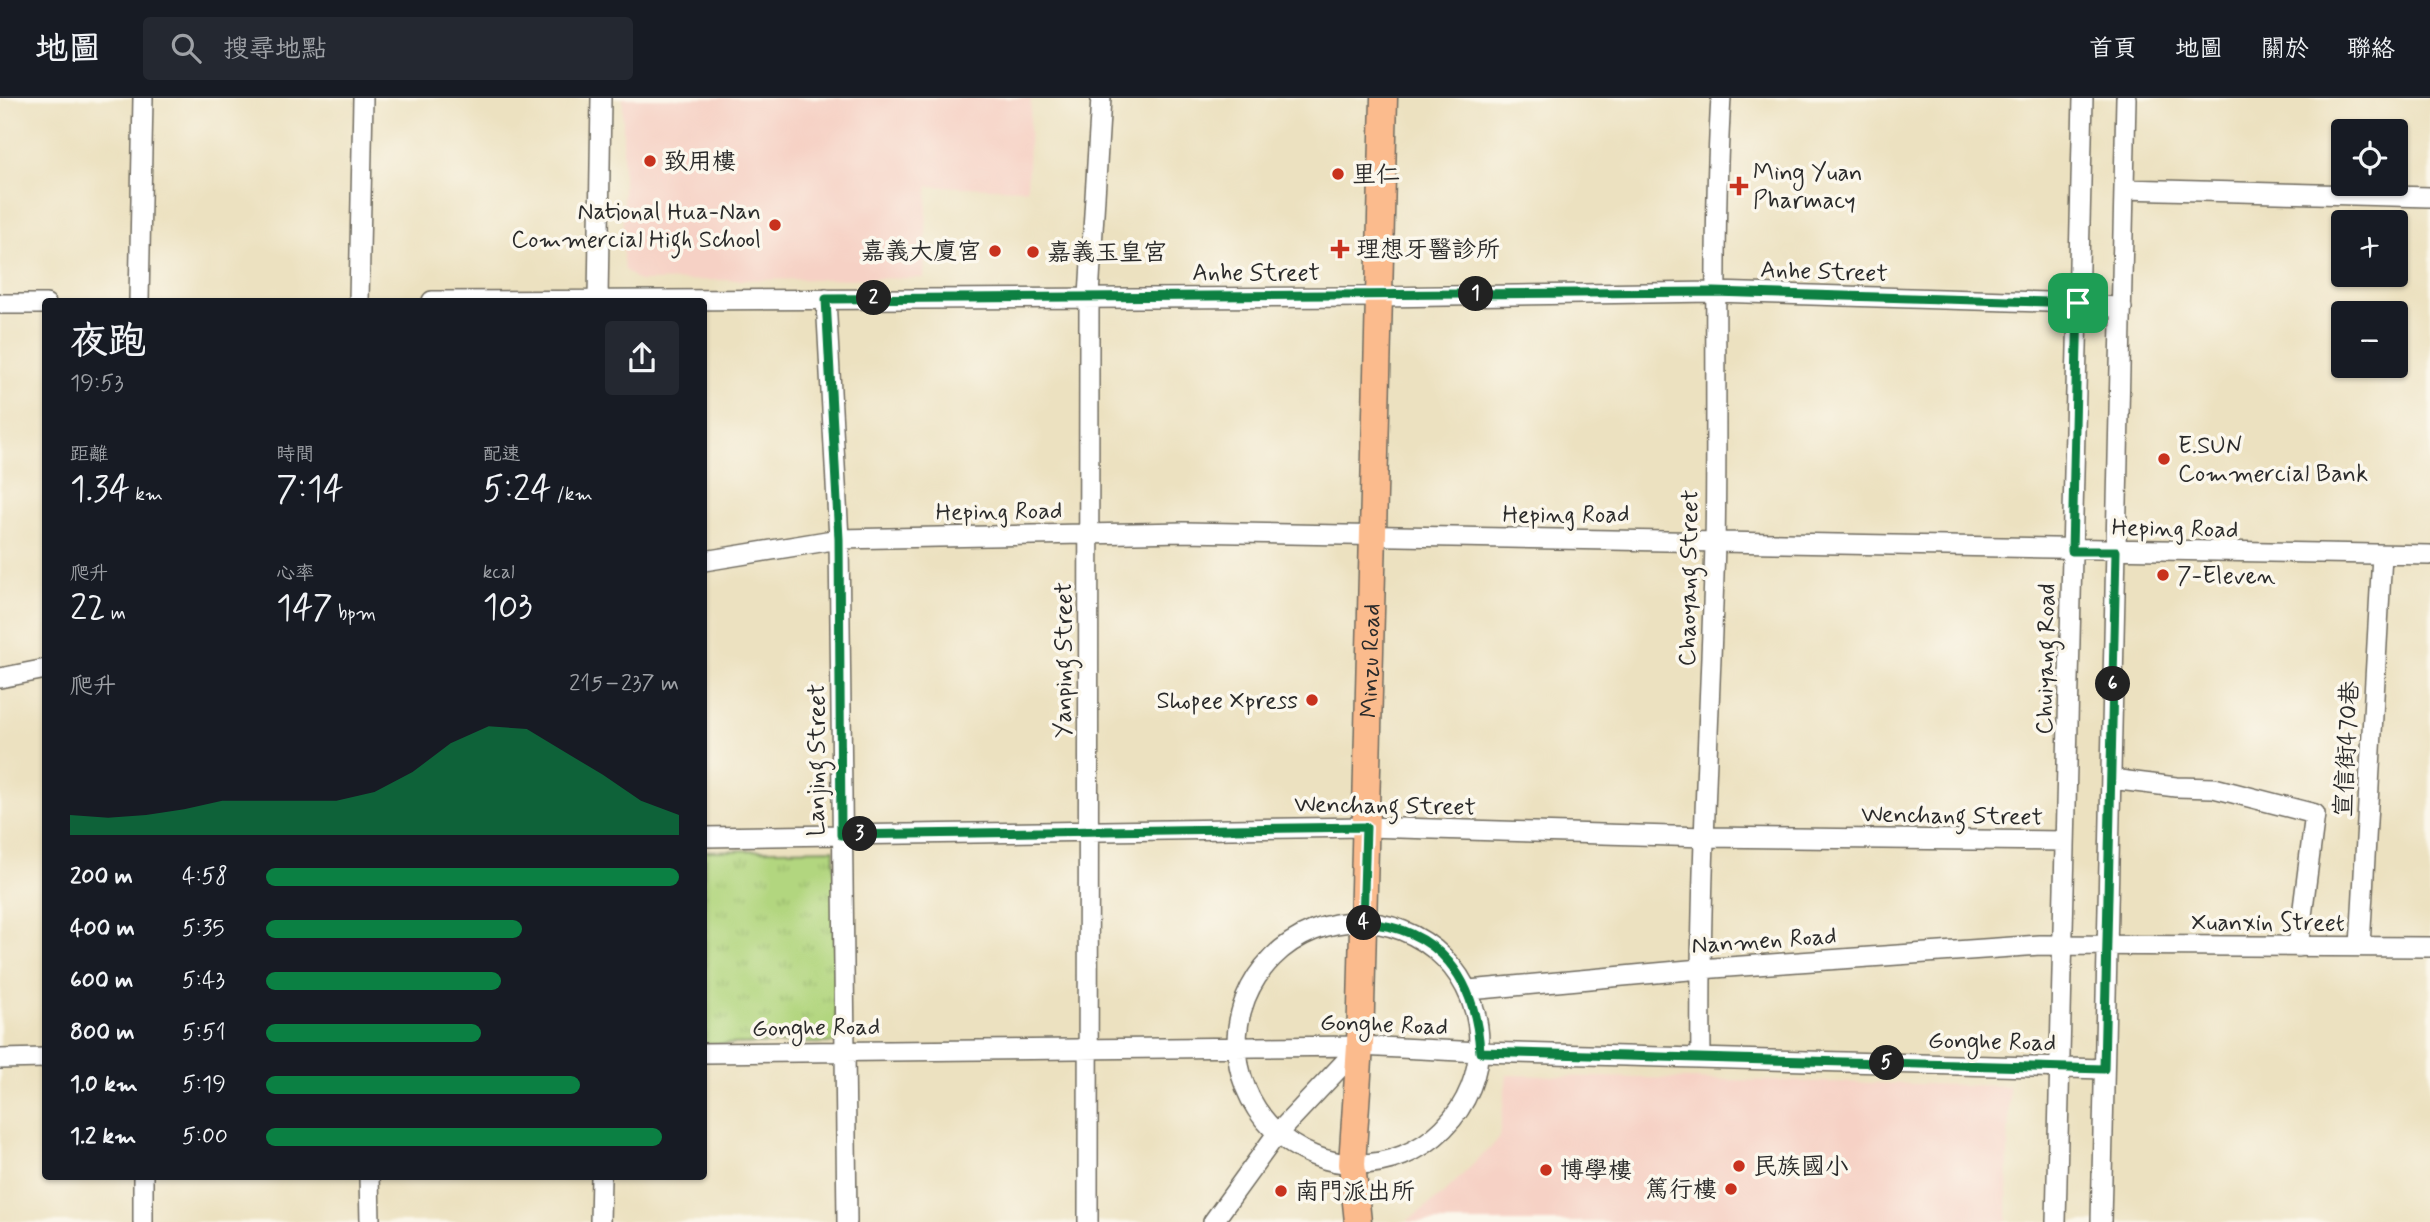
<!DOCTYPE html>
<html lang="zh-TW">
<head>
<meta charset="utf-8">
<style>
  :root { --surface:#171b24; --page:#242831; --text:#f1f3f6; --muted:#9ea1a6; --line:#363941; --accent:#0b8043 }
  body { margin:0; font-family:Mynerve,"LXGW WenKai TC",sans-serif; background:var(--page); color:var(--text); height:100vh; display:flex; flex-direction:column; font-size:26px; white-space:nowrap }
  * { box-sizing:border-box; margin:0 }
  p { font-size:23px; color:var(--muted) }
  .icon { flex:none; width:38px; height:38px; fill:none; stroke:currentColor; stroke-width:2; stroke-linecap:round; stroke-linejoin:round }
  .map { position:relative; flex:1; overflow:hidden }
  .sheet { position:absolute; left:42px; top:200px; width:665px; height:882px; display:flex; flex-direction:column; background:var(--surface); border-radius:7px; box-shadow:0 2px 5px #0004 }
  .sheet>* { flex:none }
  .tools { position:absolute; left:2331px; top:21px; display:grid; gap:14px }
  .tools a { display:grid; place-items:center; width:77px; height:77px; border-radius:7px; background:var(--surface); box-shadow:0 2px 5px #0004; font-size:35px }
  .pin { position:absolute; display:grid; place-items:center; width:60px; height:60px; color:#fff; margin:-30px; border-radius:14px; box-shadow:0 4px 10px #0006 }
  .km { position:absolute; width:35px; height:35px; margin:-18px; border-radius:50%; background:#222; color:#fff; font-size:19px; line-height:35px; text-align:center }
  .round { display:grid; place-items:center; flex:none; width:74px; height:74px; border-radius:7px; background:var(--page) }
  .head { display:flex; align-items:center; justify-content:space-between; height:119px; padding:0 28px }
  h1 { font-size:38px; font-weight:600; line-height:52px }
  .figures { display:grid; grid-template-columns:repeat(3,1fr); gap:10px; height:119px; padding:7px 28px }
  .figures div { display:grid; align-content:center }
  .figures b { font-size:35px; font-weight:600 }
  .figures small { font-size:19px; font-weight:400 }
  .figures p { font-size:19px }
  .chart { height:196px; padding:14px 28px }
  .chart p { display:flex; justify-content:space-between }
  .chart svg { width:100%; height:126px; margin-top:7px; fill:var(--accent); opacity:.7 }
  ul { padding:0 28px; list-style:none; font-size:23px }
  li { display:grid; grid-template-columns:112px 84px 1fr; align-items:center; height:52px }
  li i { height:18px; border-radius:9px; background:var(--accent) }
  header { display:flex; align-items:center; gap:42px; box-sizing:border-box; height:98px; padding:0 35px; background:var(--surface); border-bottom:2px solid var(--line) }
  header strong { font-size:33px }
  nav { display:flex; gap:38px; margin-inline-start:auto; font-size:24px }
  .search { width:490px; height:63px; background:var(--page); display:flex; align-items:center; gap:18px; box-sizing:border-box; padding:0 24px; border-radius:7px; color:var(--muted); font-size:26px }
  .map>svg:first-child { display:block }
</style>
</head>
<body>
<header>
<strong>地圖</strong>
<div class="search"><svg class="icon" aria-label="search" viewBox="0 0 24 24"><circle cx="10" cy="10" r="6"/><path d="M15 15l6 6"/></svg>搜尋地點</div>
<nav><a>首頁</a><a>地圖</a><a>關於</a><a>聯絡</a></nav>
</header>
<div class="map">
<svg width="2430" height="1124" viewBox="0 0 2430 1124">
  <defs>
    <pattern id="park-tufts" width="24" height="20" patternUnits="userSpaceOnUse" patternTransform="scale(1.75)"><rect width="24" height="20" fill="#b2d67f"/><path d="M3 7l-1-3M5 7V3M7 7l1-3M15 17l-1-3M17 17v-4M19 17l1-3" fill="none" stroke="#99b86e"/></pattern>
  </defs>
  <rect width="100%" height="100%" fill="#fbf7ec"/>
  <filter id="ink" filterUnits="userSpaceOnUse"><feTurbulence type="fractalNoise" baseFrequency=".0143" numOctaves="2"/><feDisplacementMap in="SourceGraphic" scale="14" xChannelSelector="R" yChannelSelector="G"/><feConvolveMatrix kernelMatrix="1 2 1 2 8 2 1 2 1" color-interpolation-filters="sRGB"/></filter>
  <filter id="wash" filterUnits="userSpaceOnUse"><feTurbulence type="fractalNoise" baseFrequency=".00686" numOctaves="4" result="noise"/><feDisplacementMap in="SourceGraphic" scale="28" xChannelSelector="R" yChannelSelector="G"/><feGaussianBlur stdDeviation="1.57" result="paint"/><feColorMatrix in="noise" values="0 0 0 0 0 0 0 0 0 0 0 0 0 0 0 0 0 1.4 0 .05"/><feComposite in="paint" operator="in"/></filter>
  <g filter="url(#wash)">
    <rect width="100%" height="100%" fill="#ece1c0"/>
    <path fill="#f6d1c5" d="M 623,0 L 1031,0 L 1027,91 L 928,88 L 924,180 L 638,183 L 625,172 L 623,163 Z
      M 1507,977 L 2009,988 L 2007,1124 L 1406,1124 L 1443,1096 L 1499,1041 Z"/>
    <path fill="url(#park-tufts)" stroke="#6e8055" stroke-width="2" d="M 834,751 L 836,945 L 704,946 L 704,753 Z"/>
  </g>
  <g filter="url(#ink)">
    <g fill="none" stroke-linecap="round" stroke-linejoin="round">
      <g stroke="#6f6b5f" stroke-width="22">
        <path id="minor" d="M 2124,91 L 2430,99
          M 826,201 L 839,441 L 847,1124
          M 139,203 L 143,0
          M 359,203 L 363,0
          M 432,203 L 1379,199 L 1714,194 L 2078,205 L 2122,210
          M 598,203 L 601,0
          M 0,206 L 46,206
          M 704,463 L 839,441 L 1184,434 L 2430,457
          M 0,580 L 46,571
          M 2111,681 L 2176,689 L 2214,690 L 2315,716 L 2298,849
          M 704,739 L 1366,729 L 1706,739 L 2065,743
          M1237 945a121 121 0 1 1 242 0a121 121 0 1 1-242 0Z
          M 2360,848 L 2382,457
          M 1469,892 L 1700,871 L 2040,847 L 2430,849
          M 704,955 L 1360,948 L 1480,954 L 2104,971
          M 1701,960 C 1699,789 1710,617 1715,446 C 1718,297 1712,149 1721,0
          M 0,961 L 46,960
          M 369,1078 L 370,1124
          M 143,1124 L 143,1078
          M 600,1124 L 601,1078
          M 1088,1124 L 1089,198 L 1101,0
          M 1213,1124 L 1276,1037 L 1360,948
          M 2056,1124 L 2083,0
          M 2101,1124 L 2126,0"/>
      </g>
      <g stroke="#6f6b5f" stroke-width="29">
        <g id="major">
          <path id="s1" d="M 1358,1124 L 1352,1066 L 1360,948 L 1384,0"/>
        </g>
      </g>
      <use href="#minor" stroke="#fff" stroke-width="19"/>
      <use href="#major" stroke="#fbbb8d" stroke-width="26"/>
    </g>
  </g>
  <g fill="none" stroke-linecap="round" stroke-linejoin="round" filter="url(#ink)">
    <g stroke="#fff" stroke-width="14">
      <path id="route" d="M 1714,194 L 2078,205 L 2072,453 L 2116,453 L 2104,971 L 1480,954 C 1476,882 1440,829 1363,825 L 1366,729 L 841,737 L 839,441 L 826,201 Z"/>
    </g>
    <use href="#route" stroke="#0b8043" stroke-width="9"/>
  </g>
  <g fill="#c8321e" stroke="#fbf7ec" stroke-width="2.5">
    <circle cx="650" cy="63" r="7"/>
    <circle cx="1338" cy="76" r="7"/>
    <path d="M1735.5 77.5h7v7h7v7h-7v7h-7v-7h-7v-7h7z"/>
    <circle cx="775" cy="127" r="7"/>
    <path d="M1336.5 140.5h7v7h7v7h-7v7h-7v-7h-7v-7h7z"/>
    <circle cx="995" cy="153" r="7"/>
    <circle cx="1033" cy="154" r="7"/>
    <circle cx="2164" cy="361" r="7"/>
    <circle cx="2163" cy="477" r="7"/>
    <circle cx="1312" cy="602" r="7"/>
    <circle cx="1739" cy="1068" r="7"/>
    <circle cx="1546" cy="1072" r="7"/>
    <circle cx="1731" cy="1091" r="7"/>
    <circle cx="1281" cy="1093" r="7"/>
  </g>
  <g text-anchor="middle" stroke-width="7" stroke-linejoin="round" paint-order="stroke">
    <g font-size="24" fill="#2b2b2b" stroke="#fbf7ec" text-anchor="start">
      <text x="664" y="71">致用樓</text>
      <text x="1753" y="82">Ming Yuan<tspan x="1753" dy="28">Pharmacy</tspan></text>
      <text x="1352" y="84">里仁</text>
      <text x="761" y="121" text-anchor="end">National Hua-Nan<tspan x="761" dy="28">Commercial High School</tspan></text>
      <text x="1356" y="159">理想牙醫診所</text>
      <text x="981" y="161" text-anchor="end">嘉義大廈宮</text>
      <text x="1047" y="162">嘉義玉皇宮</text>
      <text x="2178" y="355">E.SUN<tspan x="2178" dy="28">Commercial Bank</tspan></text>
      <text x="2177" y="485">7-Eleven</text>
      <text x="1298" y="610" text-anchor="end">Shopee Xpress</text>
      <text x="1753" y="1076">民族國小</text>
      <text x="1560" y="1080">博學樓</text>
      <text x="1717" y="1099" text-anchor="end">篤行樓</text>
      <text x="1295" y="1101">南門派出所</text>
    </g>
    <g font-size="24" fill="#2b2b2b" stroke="#fbf7ec">
      <text transform="translate(1824 173) rotate(2)" y="8">Anhe Street</text>
      <text x="1256" y="182">Anhe Street</text>
      <text transform="translate(999 413) rotate(-1)" y="8">Heping Road</text>
      <text x="1566" y="424">Heping Road</text>
      <text transform="translate(2175 430) rotate(1)" y="8">Heping Road</text>
      <text transform="translate(1688 480) rotate(-89)" y="8">Chaoyang Street</text>
      <text transform="translate(2045 561) rotate(-89)" y="8">Chuiyang Road</text>
      <text transform="translate(1063 562) rotate(-90)" y="8">Yanping Street</text>
      <text dy="8" stroke="none"><textPath href="#s1" startOffset="562">Minzu Road</textPath></text>
      <text transform="translate(2346 651) rotate(-87)" y="8">宣信街470巷</text>
      <text transform="translate(816 662) rotate(-90)" y="8">Lanjing Street</text>
      <text transform="translate(1385 707) rotate(1)" y="8">Wenchang Street</text>
      <text transform="translate(1952 717) rotate(1)" y="8">Wenchang Street</text>
      <text x="2268" y="832">Xuanxin Street</text>
      <text transform="translate(1764 842) rotate(-4)" y="8">Nanmen Road</text>
      <text transform="translate(1384 926) rotate(2)" y="8">Gonghe Road</text>
      <text transform="translate(816 929) rotate(-1)" y="8">Gonghe Road</text>
      <text transform="translate(1992 943) rotate(1)" y="8">Gonghe Road</text>
    </g>
  </g>
</svg>
<div class="tools">
<a><svg class="icon" aria-label="locate" viewBox="0 0 24 24"><circle cx="12" cy="12" r="6"/><path d="M12 2v4M12 18v4M2 12h4M18 12h4"/></svg></a>
<a>+</a>
<a>−</a>
</div>
<div class="pin" style="left:2078px;top:205px;background:#1e9e55"><svg class="icon" aria-label="arrive" viewBox="0 0 24 24"><path d="M6 21V4h12l-3 4 3 4H6"/></svg></div>
<b class="km" style="left:1476px;top:196px">1</b>
<b class="km" style="left:874px;top:200px">2</b>
<b class="km" style="left:860px;top:736px">3</b>
<b class="km" style="left:1364px;top:825px">4</b>
<b class="km" style="left:1887px;top:965px">5</b>
<b class="km" style="left:2113px;top:586px">6</b>
<section class="sheet">
<div class="head"><div><h1>夜跑</h1><p>19:53</p></div><a class="round"><svg class="icon" aria-label="share" viewBox="0 0 24 24"><path d="M12 15V3M7 8l5-5 5 5M5 13v7h14v-7"/></svg></a></div>
<div class="figures">
<div><p>距離</p><b>1.34<small> km</small></b></div>
<div><p>時間</p><b>7:14</b></div>
<div><p>配速</p><b>5:24<small> /km</small></b></div>
</div>
<div class="figures">
<div><p>爬升</p><b>22<small> m</small></b></div>
<div><p>心率</p><b>147<small> bpm</small></b></div>
<div><p>kcal</p><b>103</b></div>
</div>
<div class="chart"><p><span>爬升</span>215–237 m</p>
<svg viewBox="0 0 160 44" preserveAspectRatio="none"><path d="M0 44V37L10 38L20 37L30 35L40 32L50 32L60 32L70 32L80 29L90 22L100 12L110 6L120 7L130 15L140 23L150 32L160 37V44z"/></svg>
</div>
<ul>
<li><b>200 m</b>4:58<i style="width:100%"></i></li>
<li><b>400 m</b>5:35<i style="width:62%"></i></li>
<li><b>600 m</b>5:43<i style="width:57%"></i></li>
<li><b>800 m</b>5:51<i style="width:52%"></i></li>
<li><b>1.0 km</b>5:19<i style="width:76%"></i></li>
<li><b>1.2 km</b>5:00<i style="width:96%"></i></li>
</ul>
</section>
</div>
</body>
</html>
